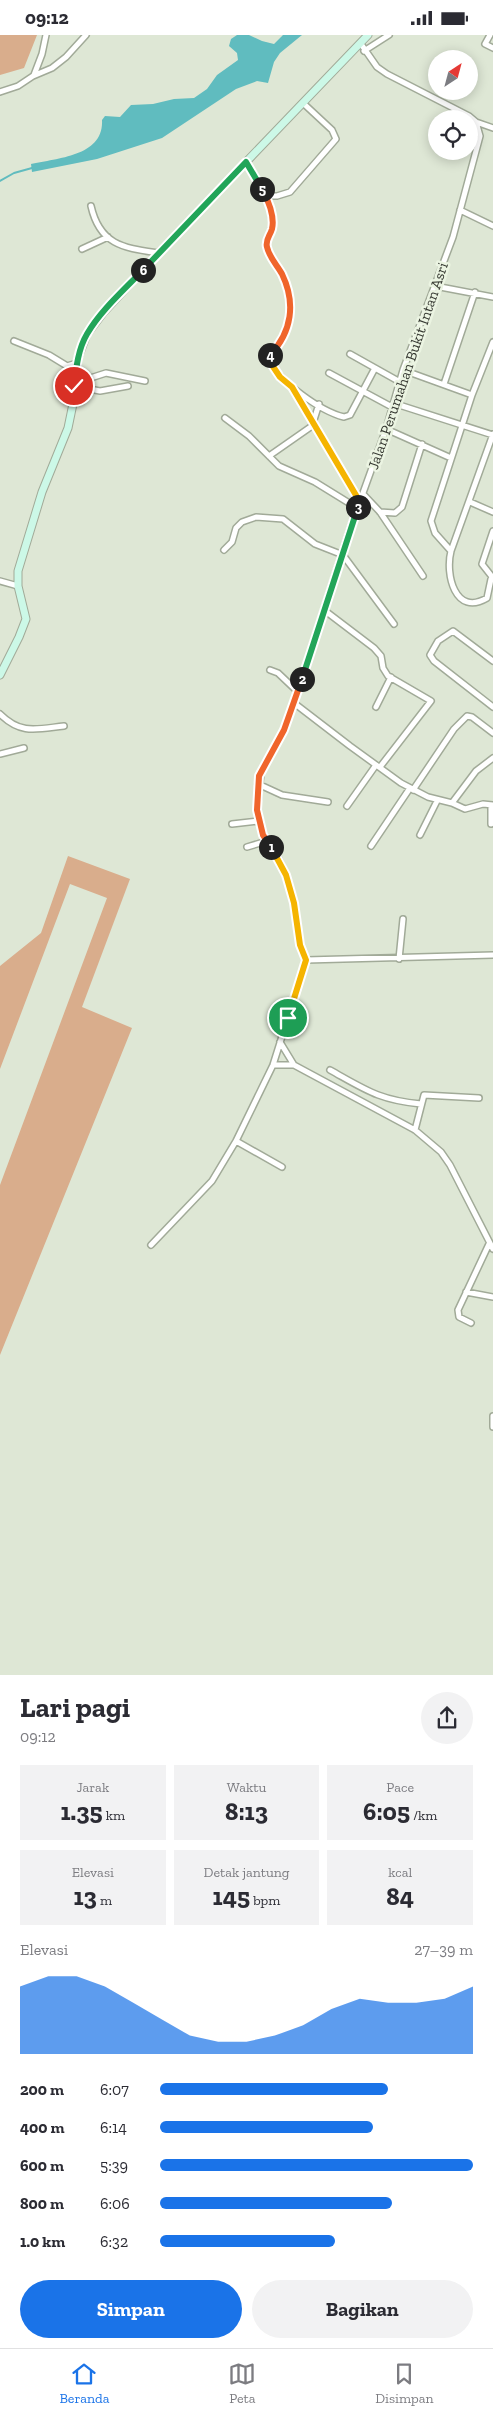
<!DOCTYPE html>
<html lang="id">
<head>
<meta charset="utf-8">
<style>
  :root { --surface:#fff; --page:#f2f2f3; --text:#2b2b33; --muted:#7c7c81; --line:#e1e1e2; --accent:#1a73e8 }
  body { margin:0; font-family:"Zilla Slab",serif; background:var(--page); color:var(--text); height:100vh; display:flex; flex-direction:column; font-size:19px; white-space:nowrap }
  * { box-sizing:border-box; margin:0 }
  p { font-size:16px; color:var(--muted) }
  .icon { flex:none; width:28px; height:28px; fill:none; stroke:currentColor; stroke-width:2; stroke-linecap:round; stroke-linejoin:round }
  .map { position:relative; height:1640px; overflow:hidden }
  .details { display:flex; flex-direction:column; background:var(--surface); flex:1 }
  .details>* { flex:none }
  .needle { width:32px; rotate:36deg }
  .fabs { position:absolute; left:428px; top:15px; display:grid; gap:10px }
  .fabs a { display:grid; place-items:center; width:50px; height:50px; border-radius:50%; background:var(--surface); box-shadow:0 2px 12px #0003; font-size:25px }
  .pin { position:absolute; display:grid; place-items:center; width:42px; height:42px; color:#fff; margin:-21px; border:2px solid #fff; border-radius:50%; box-shadow:0 1px 5px #0007 }
  .km { position:absolute; width:25px; height:25px; margin:-12px; border-radius:50%; background:#222; color:#fff; font-size:14px; line-height:25px; text-align:center }
  .round { display:grid; place-items:center; flex:none; width:52px; height:52px; border-radius:26px; background:var(--page) }
  .headline { display:flex; align-items:center; justify-content:space-between; height:85px; padding:0 20px }
  h1 { font-size:28px; font-weight:800; line-height:38px }
  .figures { display:grid; grid-template-columns:repeat(3,1fr); gap:8px; height:85px; padding:5px 20px }
  .figures div { display:grid; align-content:center; border-radius:0px; background:var(--page); text-align:center }
  .figures b { font-size:25px; font-weight:800 }
  .figures small { font-size:14px; font-weight:400 }
  .figures p { font-size:14px }
  .chart { height:140px; padding:10px 20px }
  .chart p { display:flex; justify-content:space-between }
  .chart svg { width:100%; height:90px; margin-top:5px; fill:var(--accent); opacity:.7 }
  .cta { display:flex; gap:10px; margin-top:auto; padding:10px 20px }
  .cta a { flex:1; height:58px; border-radius:30px; background:var(--accent); color:#fff; font-size:20px; font-weight:800; line-height:58px; text-align:center }
  .cta a+a { background:var(--page); color:var(--text) }
  ul { padding:0 20px; list-style:none; font-size:16px }
  li { display:grid; grid-template-columns:80px 60px 1fr; align-items:center; height:38px }
  li i { height:12px; border-radius:6px; background:var(--accent) }
  .status { display:flex; justify-content:space-between; align-items:center; height:35px; padding:0 25px; background:var(--surface); direction:ltr }
  .status svg { height:14px; fill:currentColor }
  .tabs { display:flex; justify-content:space-around; align-items:center; height:70px; border-top:1px solid var(--line); background:var(--surface); font-size:14px; color:var(--muted) }
  .tabs a { display:grid; justify-items:center; gap:2px }
  .tabs .active { color:var(--accent) }
  .map>svg:first-child { display:block }
</style>
</head>
<body>
<div class="status"><b>09:12</b><svg viewBox="0 0 49 12"><path d="M0 12V9h3v3zM5 12V6h3v6zM10 12V3h3v9zM15 12V0h3v12zM26 1h20v11H26zM47 4h2v5h-2z"/></svg></div>
<div class="map">
<svg width="493" height="1641" viewBox="0 0 493 1641">
  <rect width="100%" height="100%" fill="#dee7d5"/>
  <path fill="#d9ad8c" d="M 0,0 L 37,0 L 24,33 L 0,40 Z
    M 68,821 L 130,844 L 82,972 L 132,993 L 0,1320 L 0,1150 L 107,863 L 70,849 L 0,1034 L 0,931 L 41,898 Z"/>
  <path fill="#60bcbf" d="M 249,0 L 262,6 L 274,9 L 283,0 L 302,0 L 280,18 L 274,27 L 268,48 L 257,46 L 236,54 L 162,103 L 97,124 L 32,137 L 31,129 C 58,123 104,121 102,85 L 105,81 L 120,82 L 131,70 L 153,69 L 174,64 L 194,63 L 207,54 L 217,40 L 238,25 L 237,18 L 229,11 L 231,4 L 237,0 Z"/>
  <g fill="none" stroke-linecap="round" stroke-linejoin="round">
    <path stroke="#60bcbf" stroke-width="2" d="M 0,146 L 14,138 L 32,133"/>
    <g stroke="#a1aa98" stroke-width="8">
      <path id="street" d="M 490,0 L 485,9 L 493,13
        M 361,9 L 377,32 L 387,39 L 469,81 L 476,87 L 480,101 L 453,202 L 403,335 L 386,394 L 350,494 L 294,668 L 284,695 L 261,738 L 257,775 L 263,800 L 279,825 L 286,840 L 294,869 L 300,910 L 306,925 L 493,920
        M 364,16 L 389,0
        M 34,40 L 42,19 L 46,0
        M 0,57 L 18,51 L 33,41 L 52,33 L 66,22 L 86,0
        M 476,87 L 493,93
        M 246,127 C 257,145 274,168 272,190 C 272,198 265,204 267,212 C 269,222 277,230 282,239 C 296,268 292,298 270,320 L 268,324 C 280,347 320,376 344,382 L 350,380 L 375,333
        M 266,161 L 277,161 L 290,157 L 336,104 L 332,95 L 303,68
        M 91,171 C 100,211 125,213 159,218
        M 460,175 L 493,191
        M 82,214 L 108,202
        M 435,251 L 493,262
        M 14,306 L 49,320 L 67,331 L 77,328
        M 493,307 L 472,360 L 431,486 L 435,498 L 451,516 L 493,399
        M 350,319 L 400,347
        M 403,335 L 472,360
        M 329,338 L 392,372
        M 75,348 L 106,338 L 145,346
        M 444,349 L 475,257
        M 74,351 L 100,356 L 128,351
        M 294,356 L 360,467
        M 393,368 L 493,400
        M 225,383 L 249,401 L 279,431 L 315,447 L 357,473
        M 386,394 L 451,423
        M 269,421 L 312,391 L 319,369
        M 363,459 L 380,477 L 423,541
        M 470,467 L 493,477
        M 380,477 L 395,478 L 402,472 L 422,409
        M 224,515 L 232,507 L 236,493 L 242,487 L 256,482 L 283,484 L 315,509 L 343,520 L 394,589
        M 451,516 C 445,539 455,582 487,563 L 491,544
        M 493,543 L 482,529 L 493,496
        M 0,546 L 18,551
        M 324,575 L 374,613 L 381,621 L 383,633 L 388,641 L 431,666 L 380,732
        M 493,626 L 453,596 L 438,606 L 430,620 L 434,626 L 493,672
        M 270,635 L 278,638 L 298,657
        M 294,668 L 350,711 L 401,748 L 428,762 L 452,768 L 465,774 L 483,769 L 493,770
        M 376,672 L 391,642
        M 0,679 C 21,700 37,694 64,691
        M 0,719 L 24,713
        M 258,749 L 282,760 L 328,767
        M 413,755 L 454,694 L 467,681 L 472,682 L 493,698
        M 452,768 L 476,736 L 493,723
        M 491,770 L 491,789
        M 347,771 L 376,730
        M 232,789 L 259,786
        M 420,800 L 437,766
        M 371,811 L 410,753
        M 247,812 L 267,806
        M 399,924 L 403,884
        M 280,1007 L 294,1030
        M 273,1030 L 294,1030 L 415,1095 L 441,1117 L 450,1130 L 493,1214
        M 330,1035 C 366,1055 379,1065 421,1069
        M 415,1095 L 424,1060 L 479,1063
        M 236,1106 L 282,1132
        M 151,1210 L 212,1146 L 236,1106 L 273,1030 L 306,925
        M 466,1257 L 493,1262
        M 471,1288 L 459,1282 L 458,1275 L 489,1209
        M 493,1381 L 493,1392"/>
    </g>
    <g stroke="#a1aa98" stroke-width="9">
      <path id="secondary" d="M 0,640 L 19,602 L 26,584 L 18,551 L 18,536 L 42,457 L 68,393 L 74,364 L 78,323 L 87,299 L 103,278 L 151,226 L 368,0"/>
    </g>
    <use href="#street" stroke="#fff" stroke-width="5"/>
    <use href="#secondary" stroke="#ccf8e7" stroke-width="7"/>
  </g>
  <g fill="none" stroke-linecap="round" stroke-linejoin="round">
    <g stroke="#fff" stroke-width="10">
      <path id="split-1" d="M 271,812 L 286,840 L 294,868 L 300,910 L 306,925 L 288,983"/>
    </g>
    <g stroke="#fff" stroke-width="10">
      <path id="split-2" d="M 271,812 L 263,800 L 257,775 L 259,741 L 284,695 L 302,644"/>
    </g>
    <g stroke="#fff" stroke-width="10">
      <path id="split-3" d="M 302,644 L 358,472"/>
    </g>
    <g stroke="#fff" stroke-width="10">
      <path id="split-4" d="M 270,320 L 268,324 L 280,342 L 292,352 L 360,467 L 358,472"/>
    </g>
    <g stroke="#fff" stroke-width="10">
      <path id="split-5" d="M 262,154 C 268,164 275,182 272,194 C 270,201 265,205 267,212 C 269,222 277,230 282,239 C 296,268 292,297 270,320"/>
    </g>
    <g stroke="#fff" stroke-width="10">
      <path id="split-6" d="M 143,235 L 246,127 L 262,154"/>
    </g>
    <g stroke="#fff" stroke-width="10">
      <path id="split-7" d="M 74,351 C 76,334 78,314 87,299 C 101,275 124,255 143,235"/>
    </g>
    <use href="#split-1" stroke="#f5b400" stroke-width="6"/>
    <use href="#split-2" stroke="#f0652b" stroke-width="6"/>
    <use href="#split-3" stroke="#22a559" stroke-width="6"/>
    <use href="#split-4" stroke="#f5b400" stroke-width="6"/>
    <use href="#split-5" stroke="#f0652b" stroke-width="6"/>
    <use href="#split-6" stroke="#22a559" stroke-width="6"/>
    <use href="#split-7" stroke="#22a559" stroke-width="6"/>
  </g>
  <g text-anchor="middle" stroke-width="5" stroke-linejoin="round" paint-order="stroke">
    <g font-size="15" fill="#363932" stroke="#ebf4e2">
      <text transform="translate(408 331) rotate(-71)" y="5">Jalan Perumahan Bukit Intan Asri</text>
    </g>
  </g>
</svg>
<div class="fabs">
<a><svg class="needle" viewBox="-14 -14 28 28"><path d="M0-13l5 13h-10z" fill="#e53935"/><path d="M0 13l5-13h-10z" fill="#7c7c81"/></svg></a>
<a><svg class="icon" aria-label="locate" viewBox="0 0 24 24"><circle cx="12" cy="12" r="6"/><path d="M12 2v4M12 18v4M2 12h4M18 12h4"/></svg></a>
</div>
<div class="pin" style="left:288px;top:983px;background:#1e9e55"><svg class="icon" aria-label="arrive" viewBox="0 0 24 24"><path d="M6 21V4h12l-3 4 3 4H6"/></svg></div>
<div class="pin" style="left:74px;top:351px;background:#d93025"><svg class="icon" aria-label="check" viewBox="0 0 24 24"><path d="M5 12l5 5 9-10"/></svg></div>
<b class="km" style="left:271px;top:812px">1</b>
<b class="km" style="left:302px;top:644px">2</b>
<b class="km" style="left:358px;top:472px">3</b>
<b class="km" style="left:270px;top:320px">4</b>
<b class="km" style="left:262px;top:154px">5</b>
<b class="km" style="left:143px;top:235px">6</b>
</div>
<section class="details">
<div class="headline"><div><h1>Lari pagi</h1><p>09:12</p></div><a class="round"><svg class="icon" aria-label="share" viewBox="0 0 24 24"><path d="M12 15V3M7 8l5-5 5 5M5 13v7h14v-7"/></svg></a></div>
<div class="figures">
<div><p>Jarak</p><b>1.35<small> km</small></b></div>
<div><p>Waktu</p><b>8:13</b></div>
<div><p>Pace</p><b>6:05<small> /km</small></b></div>
</div>
<div class="figures">
<div><p>Elevasi</p><b>13<small> m</small></b></div>
<div><p>Detak jantung</p><b>145<small> bpm</small></b></div>
<div><p>kcal</p><b>84</b></div>
</div>
<div class="chart"><p><span>Elevasi</span>27–39 m</p>
<svg viewBox="0 0 160 44" preserveAspectRatio="none"><path d="M0 44V11L10 6L20 6L30 11L40 19L50 27L60 35L70 38L80 38L90 35L100 30L110 22L120 17L130 19L140 19L150 17L160 11V44z"/></svg>
</div>
<ul>
<li><b>200 m</b>6:07<i style="width:73%"></i></li>
<li><b>400 m</b>6:14<i style="width:68%"></i></li>
<li><b>600 m</b>5:39<i style="width:100%"></i></li>
<li><b>800 m</b>6:06<i style="width:74%"></i></li>
<li><b>1.0 km</b>6:32<i style="width:56%"></i></li>
</ul>
<div class="cta"><a>Simpan</a><a>Bagikan</a></div>
</section>
<nav class="tabs">
<a class="active"><svg class="icon" aria-label="home" viewBox="0 0 24 24"><path d="M3 11l9-7 9 7M6 9v11h12V9"/></svg>Beranda</a>
<a><svg class="icon" aria-label="map" viewBox="0 0 24 24"><path d="M3 6l6-2 6 2 6-2v14l-6 2-6-2-6 2zM9 4v14M15 6v14"/></svg>Peta</a>
<a><svg class="icon" aria-label="saved" viewBox="0 0 24 24"><path d="M7 4h10v16l-5-4-5 4z"/></svg>Disimpan</a>
</nav>
</body>
</html>
